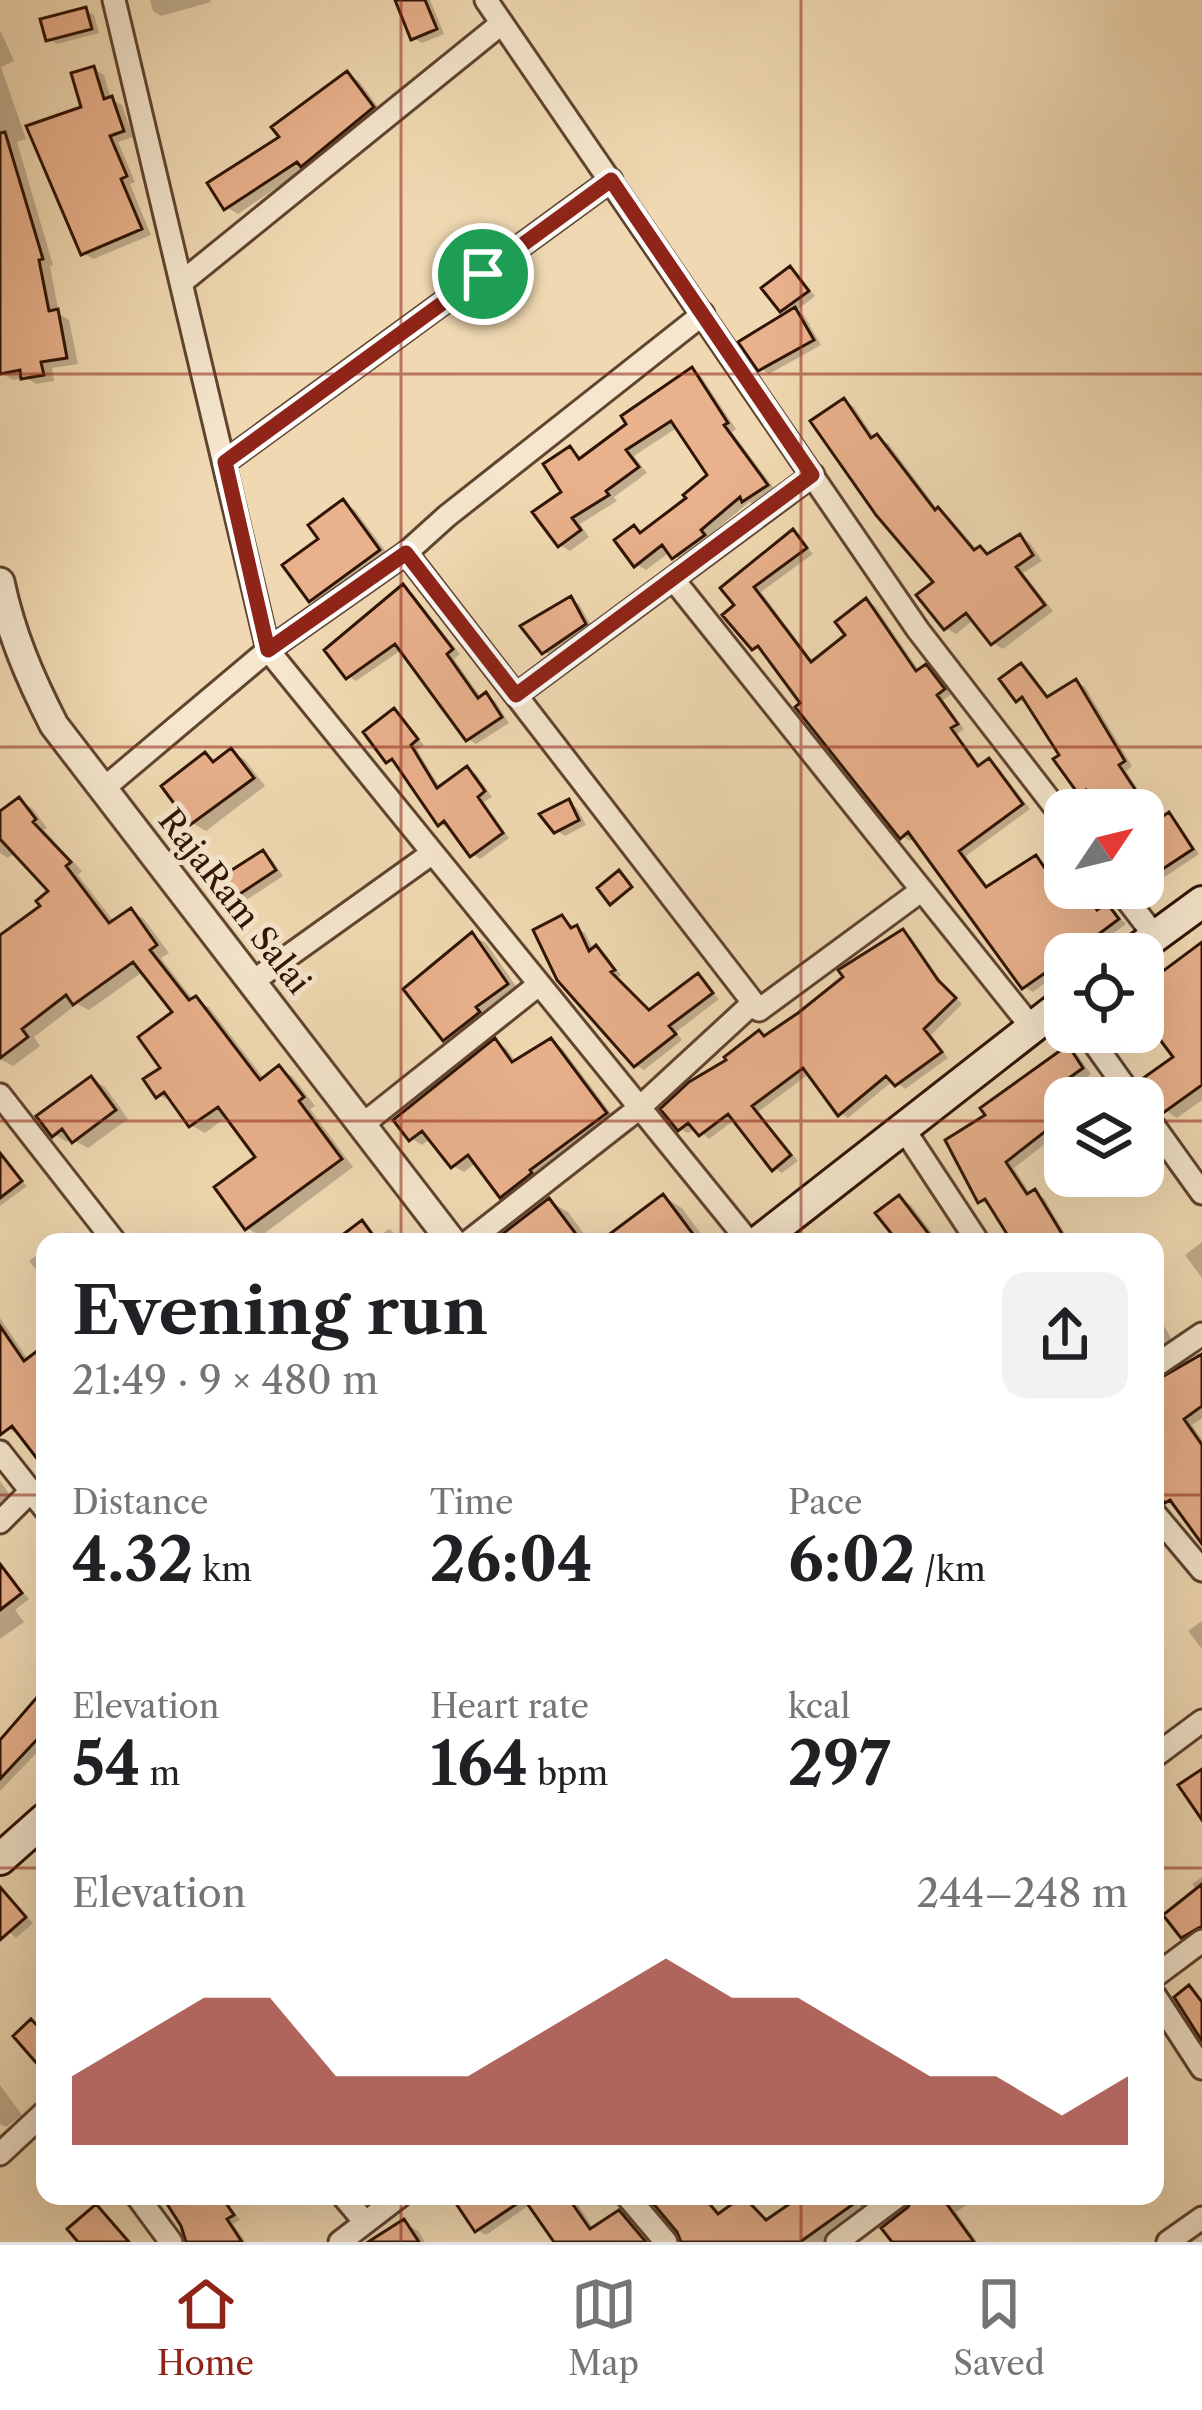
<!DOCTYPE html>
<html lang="en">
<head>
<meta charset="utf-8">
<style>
  :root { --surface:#fff; --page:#f2f2f2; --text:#202124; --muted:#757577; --line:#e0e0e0; --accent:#8f2418 }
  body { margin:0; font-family:"Libre Caslon Text",serif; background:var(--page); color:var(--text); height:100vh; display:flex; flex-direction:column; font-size:45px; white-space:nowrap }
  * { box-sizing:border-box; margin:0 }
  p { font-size:39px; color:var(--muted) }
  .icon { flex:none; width:66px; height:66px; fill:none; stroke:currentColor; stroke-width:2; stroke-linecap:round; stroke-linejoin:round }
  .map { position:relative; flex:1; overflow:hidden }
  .sheet { position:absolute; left:36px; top:1233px; width:1128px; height:972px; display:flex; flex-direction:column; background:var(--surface); border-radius:24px; box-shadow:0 12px 48px #0002 }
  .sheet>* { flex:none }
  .needle { width:78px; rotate:55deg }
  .tools { position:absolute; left:1044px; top:789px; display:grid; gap:24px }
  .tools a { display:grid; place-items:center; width:120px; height:120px; border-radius:24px; background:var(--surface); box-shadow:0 12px 48px #0002; font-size:60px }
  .pin { position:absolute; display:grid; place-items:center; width:102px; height:102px; color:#fff; margin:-51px; border:6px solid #fff; border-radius:50%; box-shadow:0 3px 12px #0007 }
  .round { display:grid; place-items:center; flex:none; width:126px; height:126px; border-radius:24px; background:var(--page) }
  .headline { display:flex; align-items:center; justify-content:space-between; height:204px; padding:0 36px }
  h1 { font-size:66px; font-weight:700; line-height:90px }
  .stats { display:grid; grid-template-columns:repeat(3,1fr); gap:18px; height:204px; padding:12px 36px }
  .stats div { display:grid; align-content:center }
  .stats b { font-size:60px; font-weight:700 }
  .stats small { font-size:33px; font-weight:400 }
  .stats p { font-size:33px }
  .chart { height:336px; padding:24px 36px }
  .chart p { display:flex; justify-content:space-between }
  .chart svg { width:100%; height:216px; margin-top:12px; fill:var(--accent); opacity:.7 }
  .tabs { display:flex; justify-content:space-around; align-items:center; height:168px; border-top:3px solid var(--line); background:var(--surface); font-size:33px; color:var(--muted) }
  .tabs a { display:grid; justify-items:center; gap:6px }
  .tabs .on { color:var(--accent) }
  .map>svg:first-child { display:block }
</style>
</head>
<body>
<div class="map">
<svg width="1202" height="2242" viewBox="0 0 1202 2242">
  <rect width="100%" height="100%" fill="#f0d9b2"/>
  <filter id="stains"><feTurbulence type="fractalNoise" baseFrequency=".00167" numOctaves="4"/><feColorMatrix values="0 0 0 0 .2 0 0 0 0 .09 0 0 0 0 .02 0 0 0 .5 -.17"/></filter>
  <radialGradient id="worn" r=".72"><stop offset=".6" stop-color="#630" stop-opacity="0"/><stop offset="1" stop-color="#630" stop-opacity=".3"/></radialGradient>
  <path fill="#0003" d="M 150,0 L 210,0 L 211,2 L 161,16 L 153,11 Z
    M 398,0 L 430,0 L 444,34 L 422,43 L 414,38 Z
    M 85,10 L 94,15 L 99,33 L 57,44 L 48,39 Z
    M 0,30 L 14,61 L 1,67 L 26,139 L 17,142 L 53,265 L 50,266 L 59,314 L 69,320 L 78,364 L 52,368 L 54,381 L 36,384 L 25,377 L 13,380 L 1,373 L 0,366 Z
    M 94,69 L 104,75 L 111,99 L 122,105 L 133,137 L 118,142 L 135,182 L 130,184 L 151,235 L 93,259 L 83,253 L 85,109 Z
    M 347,74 L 359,81 L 384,115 L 238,214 L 226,207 L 283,138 Z
    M 790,269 L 815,296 L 796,311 L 804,315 L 821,345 L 769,374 L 760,368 L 789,314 L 782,310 Z
    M 692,371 L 701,376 L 736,429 L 732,432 L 776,491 L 754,505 L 749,502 L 709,536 L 712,541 L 684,563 L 670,552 L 646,570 L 636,564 L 634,529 L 643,534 L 690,499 L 711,475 L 678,427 L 634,456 L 647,473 L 614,497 L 617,501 L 580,524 L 589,537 L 570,551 L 560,545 L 571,449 L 584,459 Z
    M 844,401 L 854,407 L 875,439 L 888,443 L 938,510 L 949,517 L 978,551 L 991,555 L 1020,537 L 1030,543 L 1042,561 L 1023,573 L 1053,611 L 1003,649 L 993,643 L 975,619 L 956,634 L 946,628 L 937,583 Z
    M 343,503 L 355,510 L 390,557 L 322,607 L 311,600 L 322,539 Z
    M 794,533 L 813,554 L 761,592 L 814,663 L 849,636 L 866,601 L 875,606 L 920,672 L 926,668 L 934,673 L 951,695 L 943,700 L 964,729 L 957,734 L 982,768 L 989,762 L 998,767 L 1030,809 L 966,856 L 989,889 L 1036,858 L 1045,863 L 1066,895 L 1082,888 L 1101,911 L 1108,906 L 1126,924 L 1085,954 L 1065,954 L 1065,968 L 1033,992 L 1024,987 L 915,837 L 910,841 L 902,836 L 765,651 L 754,648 L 726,616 Z
    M 403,588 L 412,593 L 460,654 L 454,659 L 482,699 L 486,696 L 495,701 L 509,723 L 476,744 L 468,739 L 403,649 L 356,681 L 348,676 Z
    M 571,599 L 579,604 L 593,629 L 552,656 L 544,651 Z
    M 1021,667 L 1030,672 L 1050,699 L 1076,682 L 1085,687 L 1132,766 L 1126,771 L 1159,822 L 1169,816 L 1177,821 L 1199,854 L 1160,880 L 1151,876 L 1143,863 L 1143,810 L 1103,810 L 1093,795 L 1081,793 L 1063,756 L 1027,704 L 1018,699 Z
    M 395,712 L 424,745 L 417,750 L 441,789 L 467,770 L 476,774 L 492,797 L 484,802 L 509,838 L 480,859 L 472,854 L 451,826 L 448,828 L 440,824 L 399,764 L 388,761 Z
    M 232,752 L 245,760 L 265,786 L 206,831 L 192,823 L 205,756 L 217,763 Z
    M 19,800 L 32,808 L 47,828 L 44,830 L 82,871 L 78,875 L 115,923 L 131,911 L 144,919 L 169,953 L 161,958 L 194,1001 L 209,1007 L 265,1080 L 280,1069 L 293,1077 L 315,1106 L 310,1109 L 353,1167 L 261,1236 L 247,1228 L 259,1157 L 228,1116 L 205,1133 L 191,1125 L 174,1101 L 158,1096 L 177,1013 L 144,971 L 89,1010 L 77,1004 L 34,1037 L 40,1046 L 13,1066 L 0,1059 L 0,939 L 44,907 L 53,892 L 16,852 L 8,858 L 0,853 L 0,815 Z
    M 568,803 L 577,808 L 586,825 L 565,836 L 556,830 Z
    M 263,853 L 271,858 L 283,876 L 234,908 L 225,903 Z
    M 562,919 L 585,933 L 594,951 L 605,954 L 621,975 L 618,978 L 651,1012 L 698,977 L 719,999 L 676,1032 L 682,1040 L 644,1070 L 636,1065 Z
    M 903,932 L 911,937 L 946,988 L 962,1004 L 931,1035 L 948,1058 L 905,1089 L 894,1080 L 848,1118 L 840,1113 L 810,1073 L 758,1112 L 798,1161 L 782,1173 L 774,1168 L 736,1119 L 709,1139 L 696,1128 L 688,1133 L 680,1129 L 767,1038 Z
    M 473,936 L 486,943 L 520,992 L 458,1047 L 445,1039 Z
    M 1202,946 L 1202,1100 L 1177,1118 L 1165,1110 L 1177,1058 L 1143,1012 L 1143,989 Z
    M 495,1042 L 506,1048 L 517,1063 L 551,1042 L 562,1048 L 616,1120 L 513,1202 L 502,1195 L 477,1162 L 464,1172 L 453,1166 L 431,1138 L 422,1145 L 411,1138 Z
    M 1068,1049 L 1077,1054 L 1091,1074 L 1062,1094 L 1065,1128 L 1014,1168 L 1031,1195 L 1044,1198 L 1070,1242 L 1015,1242 L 990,1206 L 981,1201 L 990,1116 Z
    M 91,1079 L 105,1087 L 128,1119 L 88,1148 L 72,1139 L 67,1142 L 54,1134 Z
    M 5,1163 L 27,1186 L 0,1206 L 0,1167 Z
    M 664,1197 L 682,1208 L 707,1242 L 604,1242 Z
    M 899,1198 L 911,1205 L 939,1242 L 901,1242 Z
    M 549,1201 L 568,1212 L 590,1242 L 514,1242 Z
    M 362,1224 L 378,1237 L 389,1229 L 406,1242 L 339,1242 Z
    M 67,1232 L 79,1242 L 54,1242 Z
    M 1202,1242 L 1202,1278 L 1185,1255 Z
    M 45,1249 L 45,1280 L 29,1261 Z
    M 1155,1310 L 1175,1345 L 1155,1362 Z
    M 0,1318 L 29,1361 L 45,1357 L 45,1463 L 21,1434 L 19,1436 L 0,1422 Z
    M 1202,1357 L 1202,1418 L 1192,1425 L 1202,1440 L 1202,1541 L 1155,1485 L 1155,1382 Z
    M 0,1481 L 10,1495 L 0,1502 Z
    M 0,1567 L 29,1599 L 15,1610 L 24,1622 L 0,1639 Z
    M 1202,1621 L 1202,1649 L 1188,1631 Z
    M 45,1687 L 45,1744 L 0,1791 L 0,1745 L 42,1696 L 39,1692 Z
    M 1202,1877 L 1202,1934 L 1192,1941 L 1183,1936 L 1198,1891 L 1192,1884 Z
    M 2,1893 L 33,1923 L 16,1938 L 0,1924 Z
    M 0,2085 L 22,2115 L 6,2127 L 0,2124 Z
    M 166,2196 L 223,2196 L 240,2220 L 233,2224 L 245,2241 L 189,2242 Z
    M 455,2196 L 573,2196 L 594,2230 L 618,2212 L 649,2242 L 558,2242 L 531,2204 L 486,2235 L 477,2230 Z
    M 650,2196 L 704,2196 L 721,2215 L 743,2197 L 769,2222 L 806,2196 L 890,2196 L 872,2207 L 867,2204 L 833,2229 L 837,2235 L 833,2242 L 683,2242 Z
    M 916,2196 L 980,2196 L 956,2212 L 977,2242 L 895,2242 Z
    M 404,2223 L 418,2231 L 425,2242 L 395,2242 Z"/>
  <path fill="#e9b18c" stroke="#2f1304" stroke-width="3" d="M 395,0 L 425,0 L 437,29 L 411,40 Z
    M 86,7 L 92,29 L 46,41 L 40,19 Z
    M 94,66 L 104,99 L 112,96 L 124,131 L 110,136 L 127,176 L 121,179 L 142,229 L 81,255 L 26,126 L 81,107 L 71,73 Z
    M 347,71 L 374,107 L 301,167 L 297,162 L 224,210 L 207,183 L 279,137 L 271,127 Z
    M 5,132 L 43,259 L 39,260 L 49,311 L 58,309 L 67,358 L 41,362 L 44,375 L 21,379 L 20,370 L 0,374 L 0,133 Z
    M 790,266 L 809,291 L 780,312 L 761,288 Z
    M 795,307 L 814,340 L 758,371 L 738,342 Z
    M 692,367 L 728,423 L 724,425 L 768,485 L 742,502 L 740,497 L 701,530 L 705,535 L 672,559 L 662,545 L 634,567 L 614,540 L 634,525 L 640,533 L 686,498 L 683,495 L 707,475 L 671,421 L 626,450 L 639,467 L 606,491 L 609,495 L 572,518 L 581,530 L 558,547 L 532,512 L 561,492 L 543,464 L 570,446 L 579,459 L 626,424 L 621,416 Z
    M 844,398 L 871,438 L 877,434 L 935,510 L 938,507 L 974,550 L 980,546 L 987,554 L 1020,534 L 1033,555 L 1016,567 L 1045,605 L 991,645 L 966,613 L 944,630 L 916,595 L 933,582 L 876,515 L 810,421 Z
    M 343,499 L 380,550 L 309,602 L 282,565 L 318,539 L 308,525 Z
    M 793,529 L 807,548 L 754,587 L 811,662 L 845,635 L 835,622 L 866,598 L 916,671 L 926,664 L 945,689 L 937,695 L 958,724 L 951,728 L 978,766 L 989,758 L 1023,804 L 959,851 L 986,887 L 1036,855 L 1058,888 L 1082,888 L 1097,910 L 1107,903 L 1119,919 L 1072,954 L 1065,954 L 1065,959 L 1022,989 L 908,832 L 900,839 L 795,707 L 800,703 L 758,646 L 752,650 L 722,615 L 734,605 L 720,588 Z
    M 403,584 L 453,649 L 447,654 L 478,698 L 486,692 L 502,717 L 466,741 L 395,644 L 346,679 L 324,650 Z
    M 571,596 L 586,624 L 542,654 L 520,626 Z
    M 1021,663 L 1047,697 L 1076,679 L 1125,761 L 1119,765 L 1156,821 L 1169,812 L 1193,849 L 1143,882 L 1143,810 L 1099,810 L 1086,790 L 1079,795 L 1053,759 L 1059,755 L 1022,697 L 1016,702 L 999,679 Z
    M 394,708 L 418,739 L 411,745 L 437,788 L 467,766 L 485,791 L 478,797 L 503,833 L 470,857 L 444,821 L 438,826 L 392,759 L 386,763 L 363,732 Z
    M 231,748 L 254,778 L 190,825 L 161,786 L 205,752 L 213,762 Z
    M 19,797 L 36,819 L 33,822 L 71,862 L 66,866 L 109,923 L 131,908 L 157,945 L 150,950 L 189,1000 L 196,996 L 260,1080 L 279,1065 L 304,1097 L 299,1101 L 342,1159 L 245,1230 L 214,1187 L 255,1157 L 218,1107 L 189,1127 L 164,1092 L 156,1098 L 143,1079 L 160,1068 L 138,1037 L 172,1012 L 133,962 L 73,1005 L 66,995 L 22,1029 L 28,1037 L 0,1058 L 0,935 L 40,906 L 36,901 L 48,891 L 0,839 L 0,811 Z
    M 569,799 L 579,820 L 554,833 L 539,814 Z
    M 263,850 L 276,870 L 223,905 L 210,884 Z
    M 619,870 L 632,887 L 610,905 L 597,888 Z
    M 562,915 L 571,928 L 577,925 L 589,951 L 596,945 L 615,970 L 611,972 L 649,1010 L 698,973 L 713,993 L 669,1026 L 676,1034 L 634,1067 L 557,980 L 533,930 Z
    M 903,929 L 938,980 L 956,998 L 924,1029 L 942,1052 L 895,1086 L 886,1076 L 838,1116 L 803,1068 L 752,1106 L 791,1155 L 772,1171 L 728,1114 L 699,1136 L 688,1123 L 678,1131 L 660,1109 L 689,1082 L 726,1060 L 724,1057 L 759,1030 L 764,1036 L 798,1013 L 843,977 L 838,970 Z
    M 472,932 L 508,984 L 476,1007 L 480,1012 L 443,1041 L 403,989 Z
    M 1202,942 L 1202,1085 L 1163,1113 L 1139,1081 L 1173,1057 L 1143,1017 L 1143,986 Z
    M 495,1038 L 512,1062 L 551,1038 L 607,1113 L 530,1170 L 532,1173 L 500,1198 L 468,1155 L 451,1168 L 422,1131 L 409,1141 L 393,1120 Z
    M 1068,1045 L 1083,1068 L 1055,1088 L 1065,1101 L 1065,1116 L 1006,1162 L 1027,1194 L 1035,1189 L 1067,1242 L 1012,1242 L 985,1199 L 978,1203 L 945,1140 L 985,1115 L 980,1108 Z
    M 91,1076 L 116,1110 L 72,1143 L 62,1129 L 52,1137 L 36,1116 Z
    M 0,1153 L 22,1181 L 0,1198 Z
    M 663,1194 L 699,1242 L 599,1242 Z
    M 899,1195 L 935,1242 L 898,1242 L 875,1213 Z
    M 549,1198 L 582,1242 L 492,1242 Z
    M 362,1220 L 378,1242 L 333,1242 Z
    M 0,1326 L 24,1361 L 45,1345 L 45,1469 L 12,1426 L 0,1435 Z
    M 1202,1354 L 1202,1406 L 1184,1419 L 1202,1445 L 1202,1544 L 1170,1500 L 1165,1503 L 1155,1490 L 1155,1381 Z
    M 0,1564 L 22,1593 L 0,1610 Z
    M 45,1688 L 45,1731 L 0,1779 L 0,1740 Z
    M 1202,1769 L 1202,1820 L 1178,1785 Z
    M 1202,1884 L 1202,1926 L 1181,1938 L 1163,1915 Z
    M 0,1887 L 26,1917 L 0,1940 Z
    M 1189,1985 L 1202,2002 L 1202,2041 L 1174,1997 Z
    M 31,2019 L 45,2034 L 45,2073 L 13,2036 Z
    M 162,2196 L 221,2196 L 234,2215 L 227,2219 L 242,2242 L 186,2242 L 181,2226 Z
    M 451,2196 L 567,2196 L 590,2229 L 619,2210 L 646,2242 L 554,2242 L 524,2199 L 475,2232 Z
    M 647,2196 L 703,2196 L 718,2214 L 743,2196 L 766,2220 L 801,2196 L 873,2196 L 862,2204 L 859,2200 L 800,2242 L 681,2242 L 677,2232 Z
    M 913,2196 L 941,2196 L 974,2242 L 892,2242 L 881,2228 L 908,2207 Z
    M 96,2204 L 129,2242 L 78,2242 L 67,2229 Z
    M 404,2219 L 419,2242 L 368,2242 Z"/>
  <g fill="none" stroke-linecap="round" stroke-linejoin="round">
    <g stroke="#5f4430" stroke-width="27">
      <path id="minor" d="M 114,0 L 268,650 L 749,1242
        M 486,0 L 918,630 L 1065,820
        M 182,282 L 502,23
        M 225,462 L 611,180
        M 406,553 L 759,1010 L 922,890
        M 673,579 L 1033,1029
        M 516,695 L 813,475
        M 103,789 L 268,650 L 406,553 L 447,516 L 703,314
        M 1118,888 L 1155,936
        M 252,982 L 431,854
        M 1086,1032 L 1133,1098
        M 0,1095 L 115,1242
        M 1143,1111 L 1202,1193
        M 362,1125 L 537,986
        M 903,1128 L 978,1242
        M 468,1242 L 638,1109 L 753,1003
        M 1155,1366 L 1202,1334
        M 0,1452 L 45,1509
        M 1155,1514 L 1202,1570
        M 0,1522 L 31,1491
        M 1155,1756 L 1202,1721
        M 1155,1976 L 1202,1941
        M 1155,1996 L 1202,2068
        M 0,2154 L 45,2112
        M 137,2196 L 171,2242
        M 343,2196 L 365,2222
        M 627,2196 L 666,2242
        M 340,2242 L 400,2196
        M 837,2242 L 898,2196
        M 1168,2242 L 1202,2218"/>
    </g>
    <g stroke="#5f4430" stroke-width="33">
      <path id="tertiary" d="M 0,582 C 11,634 30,678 54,725 L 452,1242"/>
    </g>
    <g stroke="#2f1304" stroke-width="36">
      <path id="secondary" d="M 1131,954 L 1202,902
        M 758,1242 L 1065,1002
        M 0,1859 L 45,1819"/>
    </g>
    <use href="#minor" stroke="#f5e6cd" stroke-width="21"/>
    <use href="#tertiary" stroke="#f5e6cd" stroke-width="27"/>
    <use href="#secondary" stroke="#f5e6cd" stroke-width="30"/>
  </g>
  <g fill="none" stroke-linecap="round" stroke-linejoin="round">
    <g stroke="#fff" stroke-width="24">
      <path id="route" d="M 611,180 L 812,475 L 516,695 L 406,553 L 268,650 L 225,462 Z"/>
    </g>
    <use href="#route" stroke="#8f2418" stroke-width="15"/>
  </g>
  <path fill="none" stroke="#8f2418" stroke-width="3" stroke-opacity="0.55" d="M 401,0 L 401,1242M 801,0 L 801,1242M 0,374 L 1202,374M 0,747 L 1202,747M 0,1121 L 1065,1121M 1143,1121 L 1202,1121M 0,1495 L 45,1495M 1155,1495 L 1202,1495M 0,1868 L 45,1868M 1155,1868 L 1202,1868M 401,2196 L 401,2242M 801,2196 L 801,2242"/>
  <g text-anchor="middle" stroke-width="10" stroke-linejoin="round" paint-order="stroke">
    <g font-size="33" fill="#2f1304" stroke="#f5e6cd">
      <text transform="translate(235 901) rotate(52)" y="12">RajaRam Salai</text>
    </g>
  </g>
  <rect width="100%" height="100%" filter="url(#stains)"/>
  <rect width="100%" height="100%" fill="url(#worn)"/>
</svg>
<div class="tools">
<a><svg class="needle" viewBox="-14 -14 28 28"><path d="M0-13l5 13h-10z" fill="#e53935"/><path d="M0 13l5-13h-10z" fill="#757577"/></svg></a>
<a><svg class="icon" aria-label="locate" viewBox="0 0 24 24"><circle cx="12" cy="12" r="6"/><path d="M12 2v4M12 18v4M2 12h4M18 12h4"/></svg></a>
<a><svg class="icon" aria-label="layers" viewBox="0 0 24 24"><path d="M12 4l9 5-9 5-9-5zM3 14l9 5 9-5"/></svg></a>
</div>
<div class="pin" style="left:483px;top:274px;background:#1e9e55"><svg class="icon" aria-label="arrive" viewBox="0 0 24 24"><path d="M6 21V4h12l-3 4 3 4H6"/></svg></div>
<section class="sheet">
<div class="headline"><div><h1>Evening run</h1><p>21:49 · 9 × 480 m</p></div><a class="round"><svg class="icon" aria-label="share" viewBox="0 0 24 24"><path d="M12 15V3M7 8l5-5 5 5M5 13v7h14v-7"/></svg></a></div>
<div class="stats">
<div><p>Distance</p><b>4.32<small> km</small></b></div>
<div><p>Time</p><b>26:04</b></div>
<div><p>Pace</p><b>6:02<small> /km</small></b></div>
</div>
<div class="stats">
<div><p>Elevation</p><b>54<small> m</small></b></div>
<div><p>Heart rate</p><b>164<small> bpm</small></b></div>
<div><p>kcal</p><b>297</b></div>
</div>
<div class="chart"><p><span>Elevation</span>244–248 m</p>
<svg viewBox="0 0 160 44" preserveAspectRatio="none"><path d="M0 44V30L10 22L20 14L30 14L40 30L50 30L60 30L70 22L80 14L90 6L100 14L110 14L120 22L130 30L140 30L150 38L160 30V44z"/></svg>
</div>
</section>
</div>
<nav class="tabs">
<a class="on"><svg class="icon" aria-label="home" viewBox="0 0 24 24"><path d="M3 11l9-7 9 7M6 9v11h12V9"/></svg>Home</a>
<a><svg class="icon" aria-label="map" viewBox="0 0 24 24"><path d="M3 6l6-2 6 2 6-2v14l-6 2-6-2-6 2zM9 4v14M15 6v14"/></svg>Map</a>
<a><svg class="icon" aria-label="saved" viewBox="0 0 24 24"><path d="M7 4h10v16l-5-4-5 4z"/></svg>Saved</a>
</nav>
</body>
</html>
